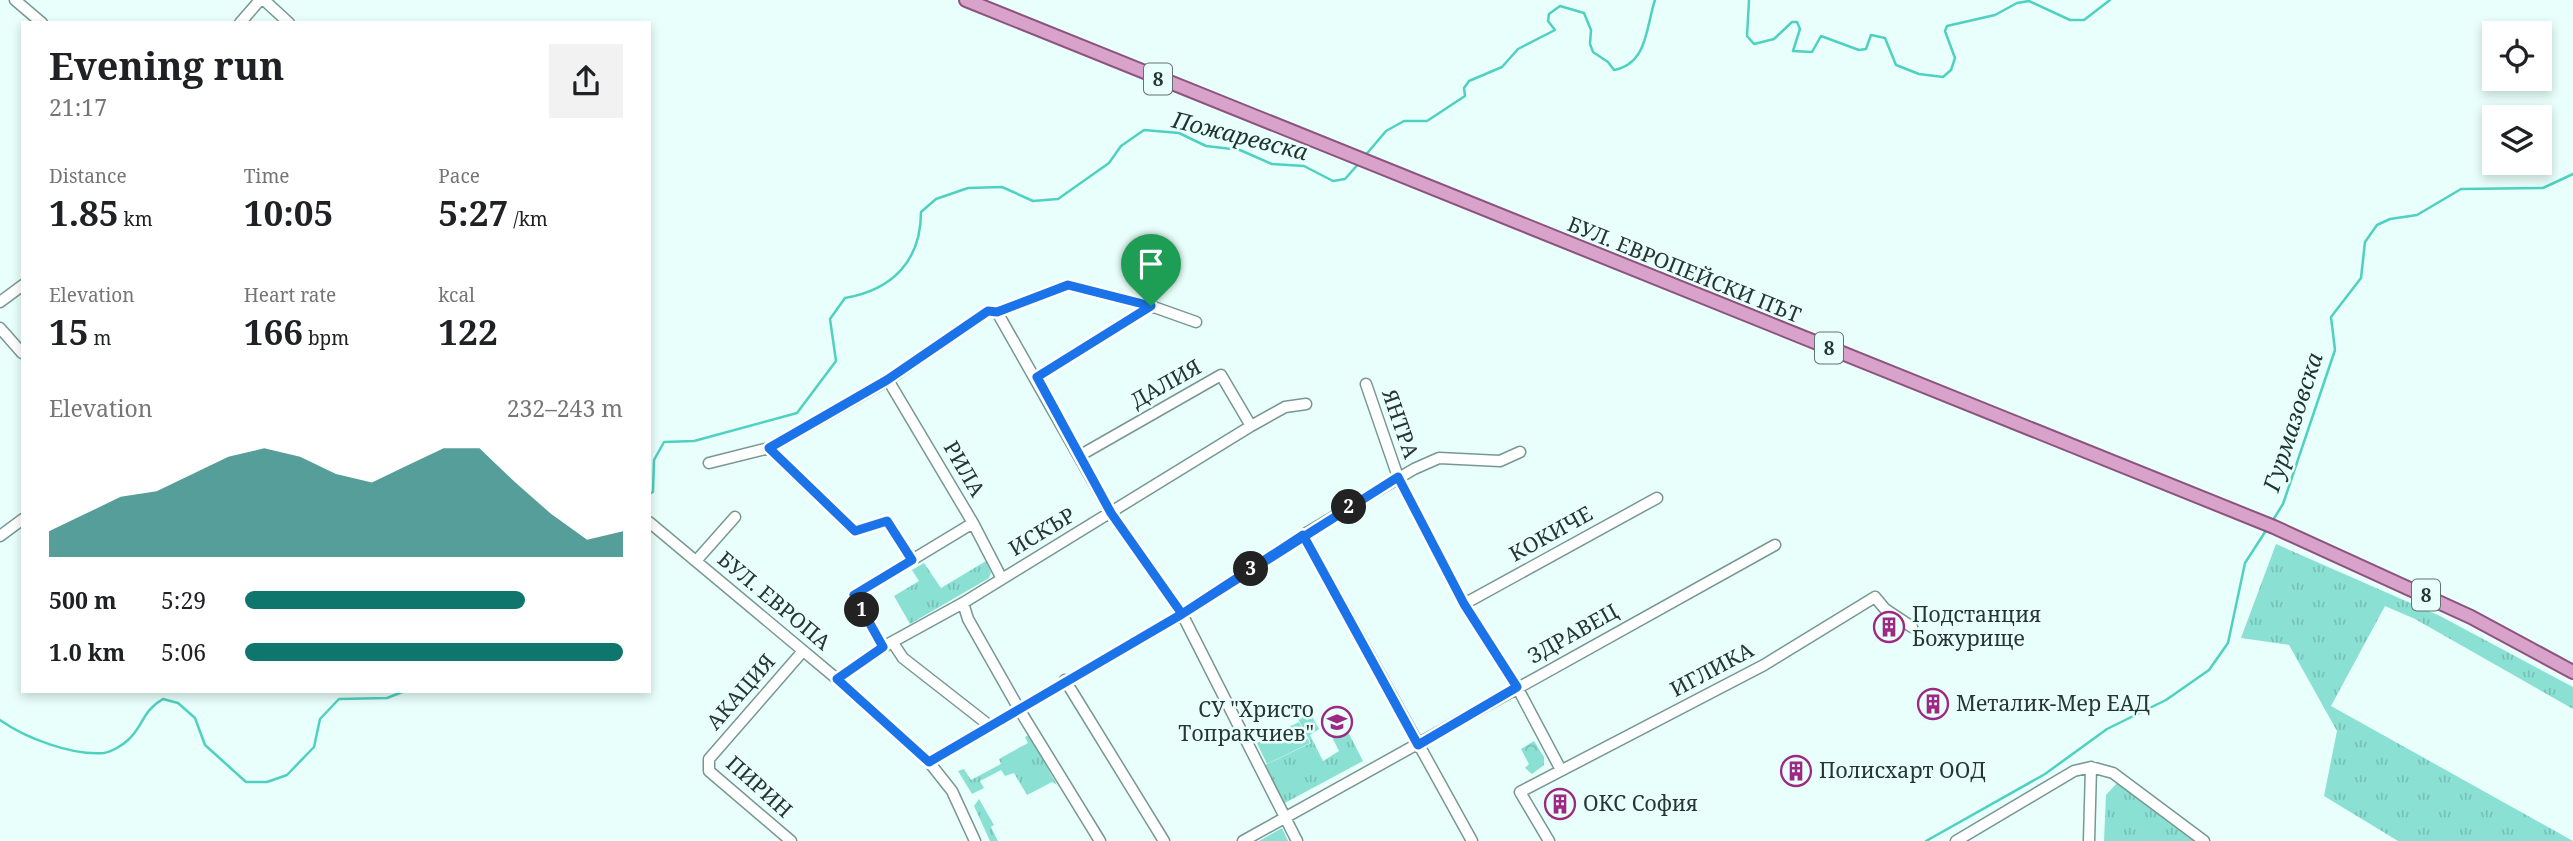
<!DOCTYPE html>
<html lang="en">
<head>
<meta charset="utf-8">
<style>
  :root { --surface:#fff; --page:#f2f2f2; --text:#202124; --muted:#757577; --accent:#0f766e }
  body { margin:0; font-family:"Noto Serif",serif; background:var(--page); color:var(--text); height:100vh; display:flex; flex-direction:column; font-size:26px; white-space:nowrap }
  * { box-sizing:border-box; margin:0 }
  p { font-size:23px; color:var(--muted) }
  .icon { flex:none; width:38px; height:38px; fill:none; stroke:currentColor; stroke-width:2; stroke-linecap:round; stroke-linejoin:round }
  .map { position:relative; flex:1; overflow:hidden }
  .panel { position:absolute; left:21px; top:21px; width:630px; height:672px; display:flex; flex-direction:column; background:var(--surface); border-radius:0px; box-shadow:0 4px 10px #0003 }
  .panel>* { flex:none }
  .controls { position:absolute; left:2482px; top:21px; display:grid; gap:14px }
  .controls a { display:grid; place-items:center; width:70px; height:70px; border-radius:0px; background:var(--surface); box-shadow:0 4px 10px #0003; font-size:35px }
  .pin { position:absolute; display:grid; place-items:center; width:60px; height:60px; color:#fff; margin:-72px -30px; border-radius:50% 50% 50% 0; rotate:-45deg; box-shadow:0 0 7px #0007 }
  .pin .icon { rotate:45deg }
  .km { position:absolute; width:35px; height:35px; margin:-18px; border-radius:50%; background:#222; color:#fff; font-size:19px; line-height:35px; text-align:center }
  .round { display:grid; place-items:center; flex:none; width:74px; height:74px; border-radius:0px; background:var(--page) }
  .head { display:flex; align-items:center; justify-content:space-between; height:119px; padding:0 28px }
  h1 { font-size:38px; font-weight:700; line-height:52px }
  .figures { display:grid; grid-template-columns:repeat(3,1fr); gap:10px; height:119px; padding:7px 28px }
  .figures div { display:grid; align-content:center }
  .figures b { font-size:35px; font-weight:700 }
  .figures small { font-size:19px; font-weight:400 }
  .figures p { font-size:19px }
  .chart { height:196px; padding:14px 28px }
  .chart p { display:flex; justify-content:space-between }
  .chart svg { width:100%; height:126px; margin-top:7px; fill:var(--accent); opacity:.7 }
  ul { padding:0 28px; list-style:none; font-size:23px }
  li { display:grid; grid-template-columns:112px 84px 1fr; align-items:center; height:52px }
  li i { height:18px; border-radius:9px; background:var(--accent) }
  .map>svg:first-child { display:block }
</style>
</head>
<body>
<div class="map">
<svg width="2573" height="841" viewBox="0 0 2573 841">
  <defs>
    <pattern id="grass-tufts" width="24" height="20" patternUnits="userSpaceOnUse" patternTransform="scale(1.75)"><rect width="24" height="20" fill="#8ae0d3"/><path d="M3 7l-1-3M5 7V3M7 7l1-3M15 17l-1-3M17 17v-4M19 17l1-3" fill="none" stroke="#77c1b6"/></pattern>
    <pattern id="park-crowns" width="20" height="18" patternUnits="userSpaceOnUse" patternTransform="scale(1.75)"><rect width="20" height="18" fill="#8ae0d3"/><path d="M2 6a3 3 0 1 1 6 0M12 15a3 3 0 1 1 6 0" fill="none" stroke="#77c1b6"/></pattern>
  </defs>
  <rect width="100%" height="100%" fill="#e9fffb"/>
  <path fill="url(#grass-tufts)" d="M 2276,544 L 2440,616 L 2573,687 L 2573,709 L 2415,619 L 2385,606 L 2331,706 L 2573,841 L 2398,841 L 2324,796 L 2337,731 L 2289,645 L 2241,638 Z
    M 986,561 L 991,573 L 989,578 L 910,624 L 894,596 L 919,581 L 912,570 L 924,563 L 941,588 Z
    M 1310,713 L 1319,729 L 1310,735 L 1323,761 L 1339,751 L 1331,735 L 1346,728 L 1363,761 L 1283,804 L 1263,766 L 1311,743 L 1298,719 Z
    M 1029,735 L 1057,785 L 1052,782 L 1027,795 L 1014,773 L 1005,776 L 1001,770 L 980,781 L 984,788 L 972,794 L 958,771 L 964,769 L 971,780 L 1001,764 L 999,759 L 1028,743 L 1025,737 Z
    M 2118,782 L 2202,841 L 2104,841 L 2106,795 Z
    M 979,799 L 994,825 L 991,827 L 998,841 L 990,841 L 974,806 Z
    M 1282,828 L 1288,841 L 1259,841 Z"/>
  <path fill="url(#park-crowns)" d="M 1534,741 L 1544,757 L 1544,765 L 1532,774 L 1525,768 L 1529,764 L 1521,749 Z"/>
  <path fill="#8ae0d3" d="M 1299,722 L 1310,743 L 1267,764 L 1257,743 Z"/>
  <g fill="none" stroke-linecap="round" stroke-linejoin="round">
    <path stroke="#4fd1c1" stroke-width="2.5" d="M 1749,0 L 1747,36 L 1754,44 L 1774,39 L 1792,22 L 1797,22 L 1800,29 L 1793,51 L 1812,52 L 1821,36 L 1859,50 L 1866,49 L 1871,35 L 1885,38 L 1896,65 L 1919,74 L 1943,77 L 1951,70 L 1955,58 L 1945,31 L 1947,26 L 1995,15 L 2017,3 L 2029,1 L 2070,20 L 2084,20 L 2110,0
      M 1364,157 L 1386,131 L 1404,121 L 1427,121 L 1465,96 L 1464,88 L 1469,81 L 1502,67 L 1518,49 L 1555,30 L 1548,21 L 1549,14 L 1560,6 L 1584,13 L 1591,30 L 1590,44 L 1593,52 L 1608,62 L 1614,70 C 1648,64 1646,26 1655,0
      M 649,494 L 653,492 L 654,460 L 664,442 L 694,441 L 797,413 L 836,361 L 830,319 L 845,298 C 892,290 921,261 921,212 L 936,199 L 968,188 L 1002,187 L 1033,201 L 1058,199 L 1109,163 L 1121,146 L 1144,130 L 1179,133 L 1206,146 L 1240,150 L 1272,164 L 1304,166 L 1333,181 L 1345,179 L 1360,162
      M 2273,520 L 2283,504 L 2335,350 L 2331,317 L 2361,278 L 2365,242 L 2377,225 L 2390,219 L 2417,215 L 2461,189 L 2543,188 L 2573,174
      M 0,720 C 25,738 73,756 104,753 C 111,752 123,745 128,740 C 144,726 141,712 163,699 L 178,703 L 195,718 L 205,745 L 246,782 L 267,782 L 287,775 L 314,747 L 320,719 L 339,699 L 387,698 L 405,691
      M 1926,841 L 2045,774 L 2107,729 L 2166,700 L 2209,670 L 2228,643 L 2245,563 L 2267,529"/>
    <g stroke="#779892" stroke-width="13">
      <path id="minor" d="M 15,0 L 42,23
        M 264,0 L 289,23
        M 240,23 L 260,0
        M 0,302 L 23,285
        M 997,312 L 1111,513 L 1182,614 L 1297,841
        M 0,328 L 22,353
        M 1037,377 L 1151,306
        M 888,380 L 973,523 L 1002,579
        M 1366,384 L 1398,477 L 1464,604 L 1517,687 L 1561,770
        M 769,448 L 855,531 L 887,521 L 912,560
        M 1079,456 L 1221,375 L 1251,426
        M 709,463 L 769,448 L 888,380 L 988,311 L 997,312 L 1068,285 L 1151,306 L 1196,322
        M 649,522 L 837,679 L 929,762 L 952,791 L 975,841
        M 1303,535 L 1472,841
        M 0,536 L 23,519
        M 696,561 L 735,517
        M 963,603 L 968,619 L 1019,709 L 1100,841
        M 1464,604 L 1657,498
        M 893,643 L 903,658 L 990,726
        M 883,647 L 854,595 L 973,523
        M 837,679 L 883,647 L 963,603 L 1251,426 L 1285,407 L 1306,404
        M 1065,680 L 1164,841
        M 929,762 L 1182,614 L 1303,535 L 1414,469 L 1439,458 L 1500,461 L 1520,452
        M 791,841 L 709,771 L 709,759 L 803,651
        M 1243,841 L 1775,545
        M 1549,841 L 1520,792 L 1764,665 L 1875,597 L 1885,609 L 1912,627
        M 1956,841 L 2074,771 L 2091,767 L 2113,773 L 2204,841
        M 2089,841 L 2091,767"/>
    </g>
    <g stroke="#8a547e" stroke-width="16">
      <path id="major" d="M 966,0 L 2274,527 L 2471,617 L 2573,672"/>
    </g>
    <use href="#minor" stroke="#fff" stroke-width="10"/>
    <use href="#major" stroke="#d9a2ca" stroke-width="12"/>
  </g>
  <g fill="none" stroke-linecap="round" stroke-linejoin="round">
    <g stroke="#fff" stroke-width="14">
      <path id="route" d="M 1151,306 L 1068,285 L 997,312 L 988,311 L 887,380 L 769,448 L 855,531 L 887,521 L 912,560 L 854,595 L 883,647 L 837,679 L 929,762 L 1182,614 L 1398,477 L 1464,604 L 1517,687 L 1418,745 L 1303,535 L 1182,614 L 1111,513 L 1037,377 L 1151,306"/>
    </g>
    <use href="#route" stroke="#1a73e8" stroke-width="9"/>
  </g>
  <defs>
    <g id="building-ring" transform="scale(1.575)"><circle r="9.5" fill="#e9fffb" stroke="#9e2984" stroke-width="1.5"/><path d="M-4-6H4V6H1V3H-1V6H-4ZM-2.5-4.3h1.7v1.8h-1.7ZM.8-4.3h1.7v1.8H.8ZM-2.5-1h1.7V.8h-1.7ZM.8-1h1.7V.8H.8Z" fill="#9e2984"/></g>
    <g id="school-ring" transform="scale(1.575)"><circle r="9.5" fill="#e9fffb" stroke="#9e2984" stroke-width="1.5"/><path d="M0-5L7-2L0 1L-7-2ZM-4 1L0 2.5L4 1V4Q0 6-4 4Z" fill="#9e2984"/></g>
  </defs>
  <g fill-rule="evenodd">
    <use href="#building-ring" x="1889" y="627"/>
    <use href="#building-ring" x="1933" y="704"/>
    <use href="#school-ring" x="1337" y="722"/>
    <use href="#building-ring" x="1796" y="771"/>
    <use href="#building-ring" x="1560" y="804"/>
  </g>
  <g text-anchor="middle" stroke-width="5" stroke-linejoin="round" paint-order="stroke">
    <g fill="#e9fffb" stroke="#61726f" stroke-width="2">
      <rect x="1144" y="63.5" width="28" height="31" rx="5"/>
      <rect x="1815" y="332.5" width="28" height="31" rx="5"/>
      <rect x="2412" y="579.5" width="28" height="31" rx="5"/>
    </g>
    <g font-size="19" font-weight="bold" fill="#273533">
      <text x="1158" y="86">8</text>
      <text x="1829" y="355">8</text>
      <text x="2426" y="602">8</text>
    </g>
    <g font-size="21" fill="#273533" stroke="#e9fffb">
      <text transform="translate(1684 270) rotate(22)" y="7">БУЛ. ЕВРОПЕЙСКИ ПЪТ</text>
      <text transform="translate(1166 384) rotate(-29)" y="7">ДАЛИЯ</text>
      <text transform="translate(1400 424) rotate(71)" y="7">ЯНТРА</text>
      <text transform="translate(964 469) rotate(60)" y="7">РИЛА</text>
      <text transform="translate(1042 532) rotate(-31)" y="7">ИСКЪР</text>
      <text transform="translate(1551 534) rotate(-29)" y="7">КОКИЧЕ</text>
      <text transform="translate(774 601) rotate(40)" y="7">БУЛ. ЕВРОПА</text>
      <text transform="translate(1573 634) rotate(-29)" y="7">ЗДРАВЕЦ</text>
      <text transform="translate(1712 670) rotate(-28)" y="7">ИГЛИКА</text>
      <text transform="translate(741 692) rotate(-49)" y="7">АКАЦИЯ</text>
      <text transform="translate(759 787) rotate(42)" y="7">ПИРИН</text>
    </g>
    <g font-size="21" fill="#273533" stroke="#e9fffb" text-anchor="start">
      <text x="1912" y="622">Подстанция<tspan x="1912" dy="24">Божурище</tspan></text>
      <text x="1956" y="711">Металик-Мер ЕАД</text>
      <text x="1314" y="717" text-anchor="end">СУ "Христо<tspan x="1314" dy="24">Топракчиев"</tspan></text>
      <text x="1819" y="778">Полисхарт ООД</text>
      <text x="1583" y="811">ОКС София</text>
    </g>
    <g font-size="23" font-style="italic" fill="#1e3431" stroke="#e9fffb">
      <text transform="translate(1240 136) rotate(14)" y="8">Пожаревска</text>
      <text transform="translate(2293 422) rotate(-72)" y="8">Гурмазовска</text>
    </g>
  </g>
</svg>
<div class="controls">
<a><svg class="icon" aria-label="locate" viewBox="0 0 24 24"><circle cx="12" cy="12" r="6"/><path d="M12 2v4M12 18v4M2 12h4M18 12h4"/></svg></a>
<a><svg class="icon" aria-label="layers" viewBox="0 0 24 24"><path d="M12 4l9 5-9 5-9-5zM3 14l9 5 9-5"/></svg></a>
</div>
<div class="pin" style="left:1151px;top:306px;background:#1e9e55"><svg class="icon" aria-label="arrive" viewBox="0 0 24 24"><path d="M6 21V4h12l-3 4 3 4H6"/></svg></div>
<b class="km" style="left:862px;top:610px">1</b>
<b class="km" style="left:1349px;top:507px">2</b>
<b class="km" style="left:1251px;top:569px">3</b>
<section class="panel">
<div class="head"><div><h1>Evening run</h1><p>21:17</p></div><a class="round"><svg class="icon" aria-label="share" viewBox="0 0 24 24"><path d="M12 15V3M7 8l5-5 5 5M5 13v7h14v-7"/></svg></a></div>
<div class="figures">
<div><p>Distance</p><b>1.85<small> km</small></b></div>
<div><p>Time</p><b>10:05</b></div>
<div><p>Pace</p><b>5:27<small> /km</small></b></div>
</div>
<div class="figures">
<div><p>Elevation</p><b>15<small> m</small></b></div>
<div><p>Heart rate</p><b>166<small> bpm</small></b></div>
<div><p>kcal</p><b>122</b></div>
</div>
<div class="chart"><p><span>Elevation</span>232–243 m</p>
<svg viewBox="0 0 160 44" preserveAspectRatio="none"><path d="M0 44V35L10 29L20 23L30 21L40 15L50 9L60 6L70 9L80 15L90 18L100 12L110 6L120 6L130 18L140 29L150 38L160 35V44z"/></svg>
</div>
<ul>
<li><b>500 m</b>5:29<i style="width:74%"></i></li>
<li><b>1.0 km</b>5:06<i style="width:100%"></i></li>
</ul>
</section>
</div>
</body>
</html>
